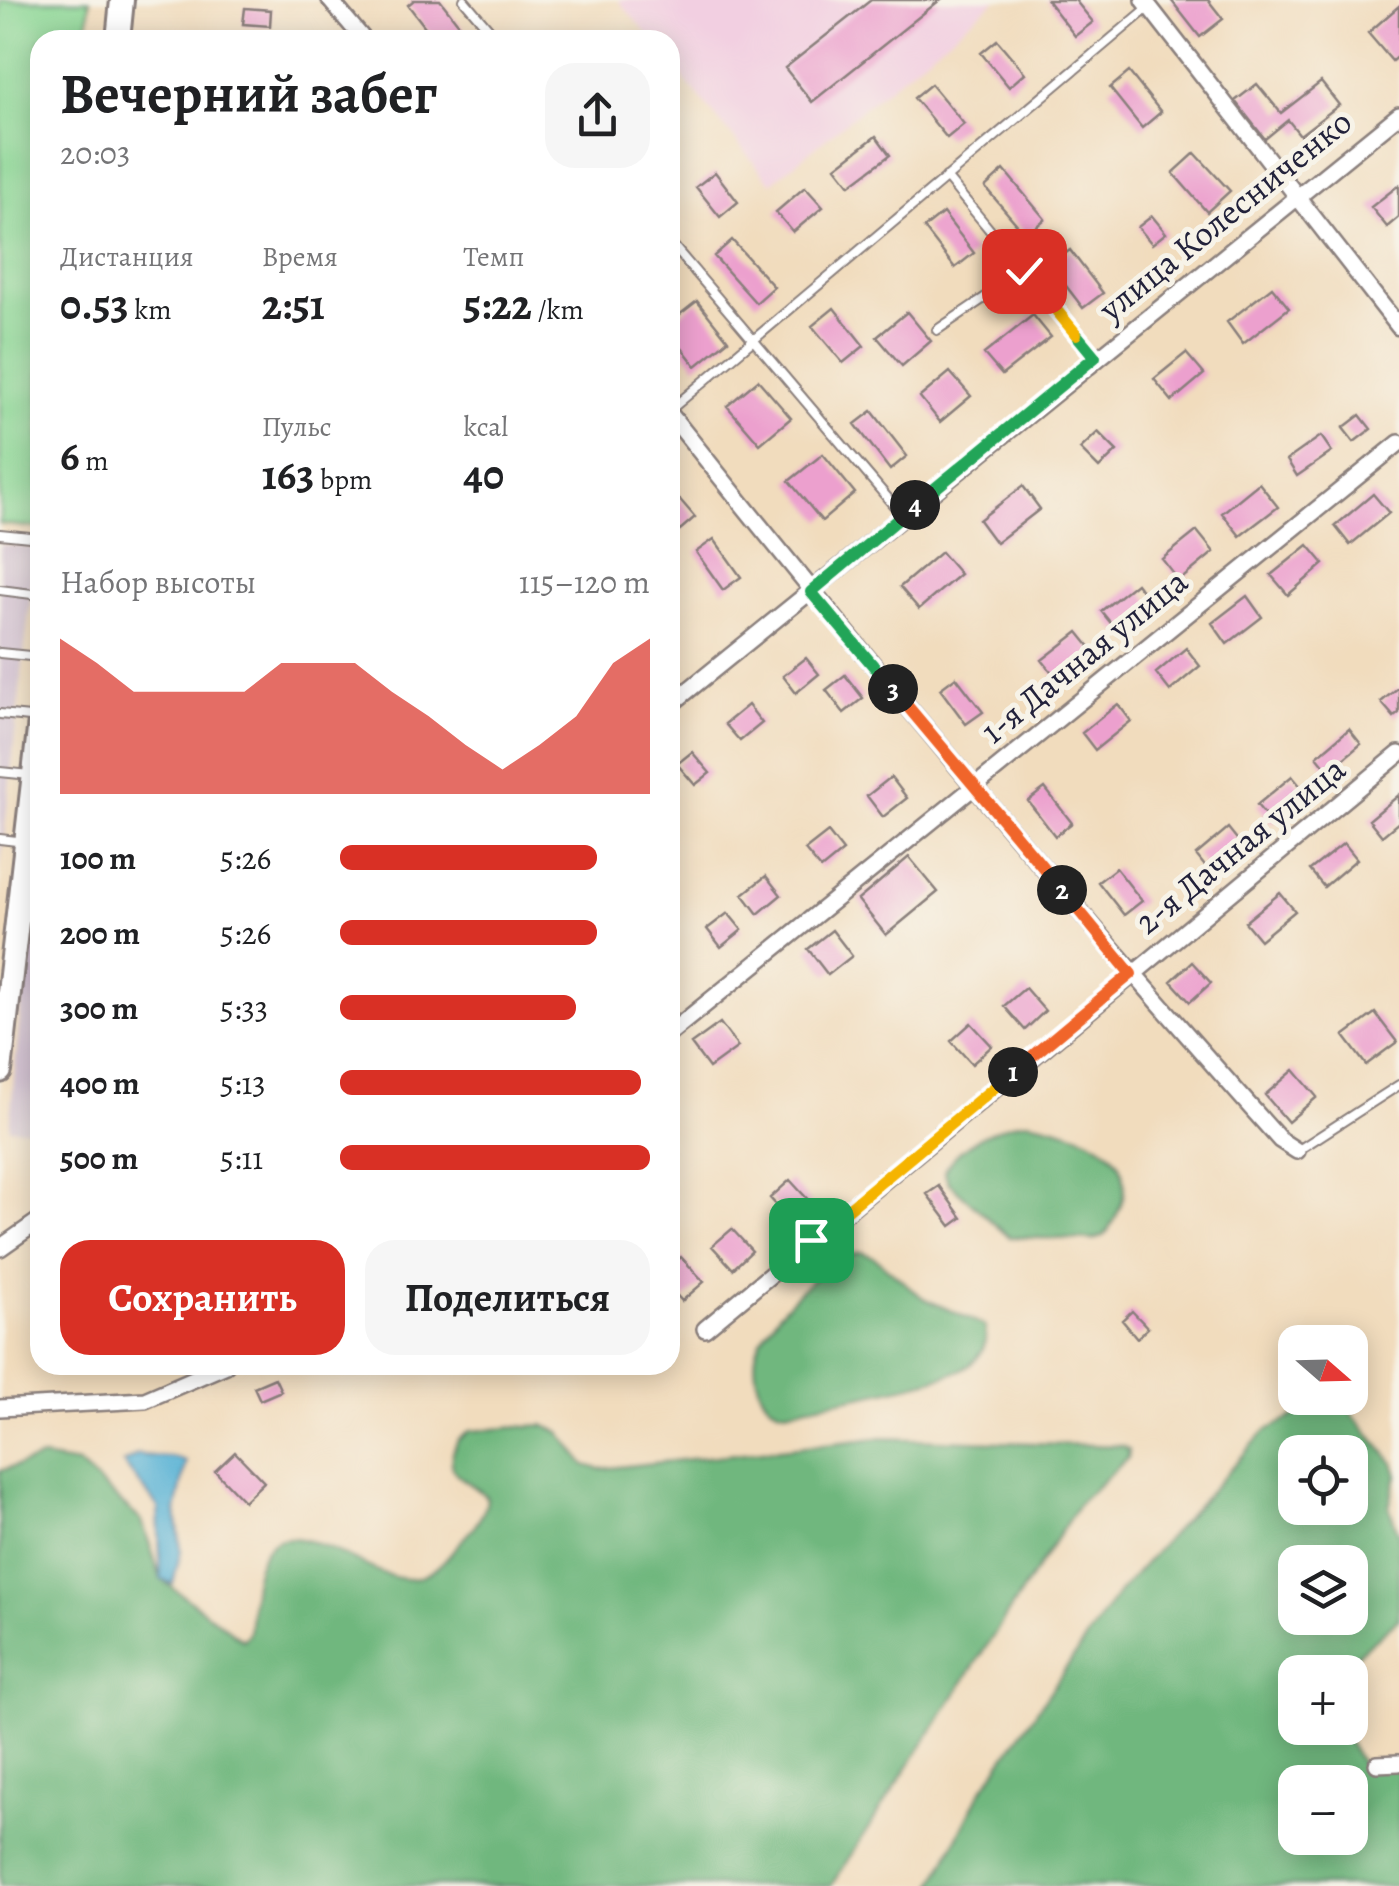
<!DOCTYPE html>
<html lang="ru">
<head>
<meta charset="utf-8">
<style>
  :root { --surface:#fff; --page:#f6f6f6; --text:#202124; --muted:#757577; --accent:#d93025 }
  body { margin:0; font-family:Alegreya,serif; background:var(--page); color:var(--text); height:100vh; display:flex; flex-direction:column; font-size:38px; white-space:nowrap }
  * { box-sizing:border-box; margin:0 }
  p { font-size:32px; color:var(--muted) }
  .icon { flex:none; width:55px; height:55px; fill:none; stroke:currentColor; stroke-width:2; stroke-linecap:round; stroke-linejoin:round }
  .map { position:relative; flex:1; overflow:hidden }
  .details { position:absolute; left:30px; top:30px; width:650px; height:1345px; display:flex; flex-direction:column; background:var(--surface); border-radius:30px; box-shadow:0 5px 25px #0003 }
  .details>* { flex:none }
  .needle { width:65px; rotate:110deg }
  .tools { position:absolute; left:1278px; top:1325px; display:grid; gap:20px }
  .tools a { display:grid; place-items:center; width:90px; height:90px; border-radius:20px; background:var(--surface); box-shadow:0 5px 25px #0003; font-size:50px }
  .pin { position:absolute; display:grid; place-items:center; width:85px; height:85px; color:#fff; margin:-42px; border-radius:20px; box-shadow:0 5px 15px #0006 }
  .km { position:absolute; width:50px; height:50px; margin:-25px; border-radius:50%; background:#222; color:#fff; font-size:28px; line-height:50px; text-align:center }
  .round { display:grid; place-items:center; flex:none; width:105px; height:105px; border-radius:30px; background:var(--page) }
  .headline { display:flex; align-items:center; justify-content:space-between; height:170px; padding:0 30px }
  h1 { font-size:55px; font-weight:700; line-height:75px }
  .stats { display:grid; grid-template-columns:repeat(3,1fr); gap:15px; height:170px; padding:10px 30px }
  .stats div { display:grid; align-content:center }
  .stats b { font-size:42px; font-weight:700 }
  .stats small { font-size:28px; font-weight:400 }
  .stats p { font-size:28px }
  .chart { height:280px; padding:20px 30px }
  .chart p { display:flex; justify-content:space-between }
  .chart svg { width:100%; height:180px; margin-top:10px; fill:var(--accent); opacity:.7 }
  .button { display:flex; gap:20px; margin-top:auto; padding:20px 30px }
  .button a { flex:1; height:115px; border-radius:30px; background:var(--accent); color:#fff; font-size:40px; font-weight:700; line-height:115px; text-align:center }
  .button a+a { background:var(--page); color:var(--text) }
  ul { padding:0 30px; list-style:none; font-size:32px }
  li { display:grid; grid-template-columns:160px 120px 1fr; align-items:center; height:75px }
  li i { height:25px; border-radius:12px; background:var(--accent) }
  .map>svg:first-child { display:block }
</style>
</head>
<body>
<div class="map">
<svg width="1399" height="1886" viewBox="0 0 1399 1886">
  <rect width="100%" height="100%" fill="#f7f3e8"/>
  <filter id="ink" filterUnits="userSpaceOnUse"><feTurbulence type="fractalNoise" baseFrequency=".01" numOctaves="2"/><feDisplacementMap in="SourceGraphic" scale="20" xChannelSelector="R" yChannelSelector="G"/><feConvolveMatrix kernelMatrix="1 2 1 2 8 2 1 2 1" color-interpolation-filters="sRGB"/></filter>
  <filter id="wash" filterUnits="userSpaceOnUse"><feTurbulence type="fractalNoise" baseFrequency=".0048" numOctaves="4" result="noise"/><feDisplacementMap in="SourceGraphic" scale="40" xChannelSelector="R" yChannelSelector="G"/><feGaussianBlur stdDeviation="2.25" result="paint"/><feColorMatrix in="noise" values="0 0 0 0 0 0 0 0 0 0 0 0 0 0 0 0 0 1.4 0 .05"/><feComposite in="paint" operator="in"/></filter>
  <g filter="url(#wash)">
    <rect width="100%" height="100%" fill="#f1dcbd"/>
    <path fill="#f2cfe1" d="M 618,0 L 996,0 L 771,183 L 670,62 L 670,40 L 652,40 Z"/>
    <path fill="#cfbdcf" d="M 0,544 L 36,548 L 0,871 Z
      M 40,816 L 40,1130 L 9,1128 Z"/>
    <path fill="#8ad694" stroke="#567c68" stroke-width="2.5" d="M 0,0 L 90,0 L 86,40 L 40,40 L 39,528 L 0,524 Z"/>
    <path fill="#6fb77e" stroke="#486c5c" stroke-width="2.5" fill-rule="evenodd" d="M 1028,1121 C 1093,1133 1158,1157 1105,1235 L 1093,1240 L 1009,1237 L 948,1182 L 944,1171 C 958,1145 999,1124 1028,1121 Z
      M 861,1252 L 874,1257 L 923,1298 L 985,1326 C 988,1342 982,1356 968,1366 C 941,1384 824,1402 786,1411 C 770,1408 764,1401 759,1386 C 756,1376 754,1364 756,1354 C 762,1322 829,1256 861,1252 Z
      M 1322,1403 L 1336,1403 L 1349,1410 L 1393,1462 L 1397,1475 L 1389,1507 L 1399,1535 L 1399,1619 L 1336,1672 L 1295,1672 L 1295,1728 L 1340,1728 L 1362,1765 L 1399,1769 L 1399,1886 L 933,1886 L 980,1793 L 1118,1593 L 1265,1431 ZM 1295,1452 L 1350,1452 L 1350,1508 L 1295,1508 ZM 1295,1562 L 1350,1562 L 1350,1618 L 1295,1618 ZM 1295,1782 L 1350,1782 L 1350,1838 L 1295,1838 Z
      M 543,1425 L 560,1432 L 585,1465 L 600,1469 L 878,1438 L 1123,1446 L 1129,1450 L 1128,1458 L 1080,1502 L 831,1886 L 0,1886 L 0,1471 L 42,1458 L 78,1464 L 142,1521 L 161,1579 L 243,1640 L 249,1633 C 252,1610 251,1577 262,1556 C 288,1504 371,1582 410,1579 C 430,1577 443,1563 454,1549 C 467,1534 485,1519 487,1498 C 469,1476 438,1479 458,1440 L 470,1431 Z"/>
    <path fill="#58b2d5" stroke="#3d6a88" stroke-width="2.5" d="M 138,1454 C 156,1459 170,1453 186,1462 L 176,1511 L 181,1550 L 173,1584 L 161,1579 L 158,1507 L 123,1463 Z"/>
    <g id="blocks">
      <path fill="#eca0ce" d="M 414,0 L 440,0 L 471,40 L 435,40 L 408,5 Z
        M 871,0 L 940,0 L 812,102 L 785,68 Z
        M 1047,0 L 1075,0 L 1093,22 L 1075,36 Z
        M 1171,0 L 1208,0 L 1223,19 L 1200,37 Z
        M 1399,6 L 1399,55 L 1392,61 L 1368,33 Z
        M 245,8 L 271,10 L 270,26 L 243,24 Z
        M 997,40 L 1025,73 L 1009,87 L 981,53 Z
        M 1129,72 L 1161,112 L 1142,128 L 1110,88 Z
        M 1321,82 L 1339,105 L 1300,135 L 1288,120 L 1265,139 L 1235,101 L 1257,84 L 1281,113 Z
        M 931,84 L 964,124 L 947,138 L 914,98 Z
        M 876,136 L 890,155 L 850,185 L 836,167 Z
        M 1195,153 L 1230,191 L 1207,212 L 1173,173 Z
        M 1004,170 L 1045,219 L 1026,235 L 985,187 Z
        M 715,172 L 738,202 L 720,217 L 696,187 Z
        M 1399,185 L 1399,217 L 1387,227 L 1371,207 Z
        M 805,187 L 823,207 L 793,232 L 776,212 Z
        M 943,213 L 974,253 L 955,268 L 924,228 Z
        M 1152,216 L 1166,233 L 1152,244 L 1138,227 Z
        M 732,240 L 774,287 L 756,303 L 714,256 Z
        M 1070,250 L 1103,293 L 1083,308 L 1050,265 Z
        M 1272,287 L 1289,308 L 1243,344 L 1227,322 Z
        M 697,301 L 728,340 L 696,366 L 670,333 L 670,322 Z
        M 834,308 L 864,346 L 843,363 L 812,326 Z
        M 907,312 L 931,341 L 902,366 L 877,337 Z
        M 1033,315 L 1051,337 L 1002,375 L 984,354 Z
        M 1186,353 L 1204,374 L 1172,401 L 1154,379 Z
        M 950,372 L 971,396 L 940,422 L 920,397 Z
        M 758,380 L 791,418 L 760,444 L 727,406 Z
        M 872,411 L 907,456 L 890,470 L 855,424 Z
        M 1360,415 L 1371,429 L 1354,442 L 1343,428 Z
        M 1098,432 L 1117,451 L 1099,468 L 1080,449 Z
        M 1321,436 L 1332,452 L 1297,476 L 1287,460 Z
        M 823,454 L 855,493 L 822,521 L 789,481 Z
        M 1259,483 L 1278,507 L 1240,536 L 1222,513 Z
        M 1023,486 L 1040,509 L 996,543 L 979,520 Z
        M 670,488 L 695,517 L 680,530 L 670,519 Z
        M 1373,494 L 1389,513 L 1350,545 L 1335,526 Z
        M 1197,531 L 1214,552 L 1179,581 L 1162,559 Z
        M 714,539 L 741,577 L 723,590 L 696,552 Z
        M 1308,545 L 1324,564 L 1288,595 L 1271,575 Z
        M 941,552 L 960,574 L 919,609 L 900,587 Z
        M 1136,583 L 1153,605 L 1118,632 L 1101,611 Z
        M 1247,596 L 1262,617 L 1227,644 L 1212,623 Z
        M 1078,632 L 1095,653 L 1059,681 L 1042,660 Z
        M 1186,648 L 1200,666 L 1170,691 L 1156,673 Z
        M 806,658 L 819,674 L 796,693 L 783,676 Z
        M 845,675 L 863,698 L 844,713 L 826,690 Z
        M 956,677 L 983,712 L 966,724 L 940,689 Z
        M 1399,687 L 1399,713 L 1394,717 L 1381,702 Z
        M 1118,704 L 1131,721 L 1095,750 L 1082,733 Z
        M 748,705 L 762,723 L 740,741 L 725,724 Z
        M 1349,729 L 1361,744 L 1329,771 L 1317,756 Z
        M 692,752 L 710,773 L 695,785 L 677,764 Z
        M 1292,776 L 1307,794 L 1272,823 L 1257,805 Z
        M 891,777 L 907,798 L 883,817 L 867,796 Z
        M 1045,788 L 1072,823 L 1055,836 L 1028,801 Z
        M 1399,795 L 1399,822 L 1382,836 L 1369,820 Z
        M 1228,828 L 1240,843 L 1208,870 L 1196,855 Z
        M 828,832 L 843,851 L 821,869 L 805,850 Z
        M 1344,843 L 1357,859 L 1324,887 L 1310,870 Z
        M 909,857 L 938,892 L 886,935 L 858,900 Z
        M 1116,868 L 1142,901 L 1124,915 L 1098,882 Z
        M 766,876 L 781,895 L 758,914 L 743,894 Z
        M 1280,893 L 1295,911 L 1260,940 L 1245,922 Z
        M 728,913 L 742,930 L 721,947 L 707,929 Z
        M 832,930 L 852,956 L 828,975 L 808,949 Z
        M 1192,962 L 1211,983 L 1190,1002 L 1171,981 Z
        M 1025,988 L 1045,1011 L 1025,1030 L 1004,1006 Z
        M 1375,1013 L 1397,1042 L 1366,1065 L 1344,1036 Z
        M 720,1023 L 738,1047 L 709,1068 L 691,1044 Z
        M 971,1023 L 992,1046 L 972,1064 L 951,1041 Z
        M 1294,1070 L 1317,1097 L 1288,1122 L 1265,1095 Z
        M 790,1180 L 811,1203 L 791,1221 L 770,1198 Z
        M 939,1186 L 962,1218 L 951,1226 L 927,1194 Z
        M 732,1229 L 752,1251 L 733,1269 L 712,1246 Z
        M 681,1257 L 704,1282 L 682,1301 L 670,1288 L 670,1267 Z
        M 1132,1311 L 1148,1328 L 1137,1338 L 1122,1320 Z
        M 275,1378 L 281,1391 L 260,1400 L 254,1387 Z
        M 235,1452 L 264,1482 L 244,1501 L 215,1471 Z"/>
    </g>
  </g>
  <g filter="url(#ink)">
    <use href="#blocks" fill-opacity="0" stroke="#8a7f7c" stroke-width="2.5"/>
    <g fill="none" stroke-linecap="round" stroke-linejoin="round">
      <g stroke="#8a7f7c" stroke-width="12">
        <path id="service" d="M 464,0 L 498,40
          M 946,177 L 1095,357
          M 670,242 L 902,515
          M 937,330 L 1024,271
          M 670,410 L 1149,7
          M 0,534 L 40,538
          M 0,590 L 40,595
          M 0,653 L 40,657
          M 0,714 L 40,718
          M 0,772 L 30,775
          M 0,839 L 25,842
          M 1297,1151 L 1399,1085"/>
      </g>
      <g stroke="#8a7f7c" stroke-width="20">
        <path id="minor" d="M 330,0 L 364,40
          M 1144,0 L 1399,327
          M 670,414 C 867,661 1069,904 1280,1140 L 1297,1151
          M 670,705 L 1399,115
          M 670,1033 L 1399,443
          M 0,1248 L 40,1220
          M 705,1329 L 1399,754
          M 0,1408 L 145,1400 L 226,1365
          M 1377,1764 L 1399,1763"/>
      </g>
      <g stroke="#8a7f7c" stroke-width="28">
        <path id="secondary" d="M 118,40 L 122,0
          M 0,1071 L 40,721"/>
      </g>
      <use href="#service" stroke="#fff" stroke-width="8"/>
      <use href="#minor" stroke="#fff" stroke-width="15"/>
      <use href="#secondary" stroke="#fff" stroke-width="22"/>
    </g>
  </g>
  <g fill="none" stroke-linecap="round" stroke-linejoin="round" filter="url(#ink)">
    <g stroke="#fff" stroke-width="20">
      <path id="split-1" d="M 811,1240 L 1013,1072"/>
    </g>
    <g stroke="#fff" stroke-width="20">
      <path id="split-2" d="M 1013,1072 L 1131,974 L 1062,890"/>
    </g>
    <g stroke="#fff" stroke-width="20">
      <path id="split-3" d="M 893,689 L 1062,890"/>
    </g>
    <g stroke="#fff" stroke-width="20">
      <path id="split-4" d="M 893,689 L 811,592 L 915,505"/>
    </g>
    <g stroke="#fff" stroke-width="20">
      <path id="split-5" d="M 915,505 L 1095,357 L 1076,334"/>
    </g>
    <g stroke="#fff" stroke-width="20">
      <path id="split-6" d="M 1024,271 L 1076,334"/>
    </g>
    <use href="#split-1" stroke="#f5b400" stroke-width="12"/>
    <use href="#split-2" stroke="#f0652b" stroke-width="12"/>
    <use href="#split-3" stroke="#f0652b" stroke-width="12"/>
    <use href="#split-4" stroke="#22a559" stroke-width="12"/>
    <use href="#split-5" stroke="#22a559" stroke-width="12"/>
    <use href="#split-6" stroke="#f5b400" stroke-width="12"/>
  </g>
  <g text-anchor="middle" stroke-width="10" stroke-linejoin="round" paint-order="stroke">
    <g font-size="35" fill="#22223b" stroke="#f7f3e8">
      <text transform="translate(1225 215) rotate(-39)" y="12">улица Колесниченко</text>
      <text transform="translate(1084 656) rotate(-39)" y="12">1-я Дачная улица</text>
      <text transform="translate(1240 845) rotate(-39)" y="12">2-я Дачная улица</text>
    </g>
  </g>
</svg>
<div class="tools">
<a><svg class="needle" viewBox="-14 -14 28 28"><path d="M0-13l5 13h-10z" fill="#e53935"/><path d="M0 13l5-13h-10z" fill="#757577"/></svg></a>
<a><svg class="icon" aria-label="locate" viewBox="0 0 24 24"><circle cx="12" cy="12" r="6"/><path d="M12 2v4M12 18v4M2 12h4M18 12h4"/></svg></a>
<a><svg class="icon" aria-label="layers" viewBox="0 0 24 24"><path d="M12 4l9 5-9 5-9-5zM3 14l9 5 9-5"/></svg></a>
<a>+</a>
<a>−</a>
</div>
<div class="pin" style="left:811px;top:1240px;background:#1e9e55"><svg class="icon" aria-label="arrive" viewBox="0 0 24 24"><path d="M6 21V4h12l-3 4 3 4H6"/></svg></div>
<div class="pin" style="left:1024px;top:271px;background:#d93025"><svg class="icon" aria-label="check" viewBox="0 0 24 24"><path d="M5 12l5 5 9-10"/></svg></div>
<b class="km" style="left:1013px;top:1072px">1</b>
<b class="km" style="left:1062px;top:890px">2</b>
<b class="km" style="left:893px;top:689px">3</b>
<b class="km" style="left:915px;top:505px">4</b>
<section class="details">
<div class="headline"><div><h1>Вечерний забег</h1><p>20:03</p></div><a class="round"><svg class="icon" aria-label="share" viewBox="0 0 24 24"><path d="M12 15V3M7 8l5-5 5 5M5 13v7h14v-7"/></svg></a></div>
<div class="stats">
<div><p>Дистанция</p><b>0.53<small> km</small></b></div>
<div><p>Время</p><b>2:51</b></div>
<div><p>Темп</p><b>5:22<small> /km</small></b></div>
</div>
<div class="stats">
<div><b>6<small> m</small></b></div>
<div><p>Пульс</p><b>163<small> bpm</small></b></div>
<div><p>kcal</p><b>40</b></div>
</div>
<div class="chart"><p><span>Набор высоты</span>115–120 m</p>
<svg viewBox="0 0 160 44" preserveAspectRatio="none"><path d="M0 44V6L10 12L20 19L30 19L40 19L50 19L60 12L70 12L80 12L90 19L100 25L110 32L120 38L130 32L140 25L150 12L160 6V44z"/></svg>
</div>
<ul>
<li><b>100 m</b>5:26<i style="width:83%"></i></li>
<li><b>200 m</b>5:26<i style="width:83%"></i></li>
<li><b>300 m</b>5:33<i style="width:76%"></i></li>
<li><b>400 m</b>5:13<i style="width:97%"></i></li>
<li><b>500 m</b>5:11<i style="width:100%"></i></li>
</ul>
<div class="button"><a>Сохранить</a><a>Поделиться</a></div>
</section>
</div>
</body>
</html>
